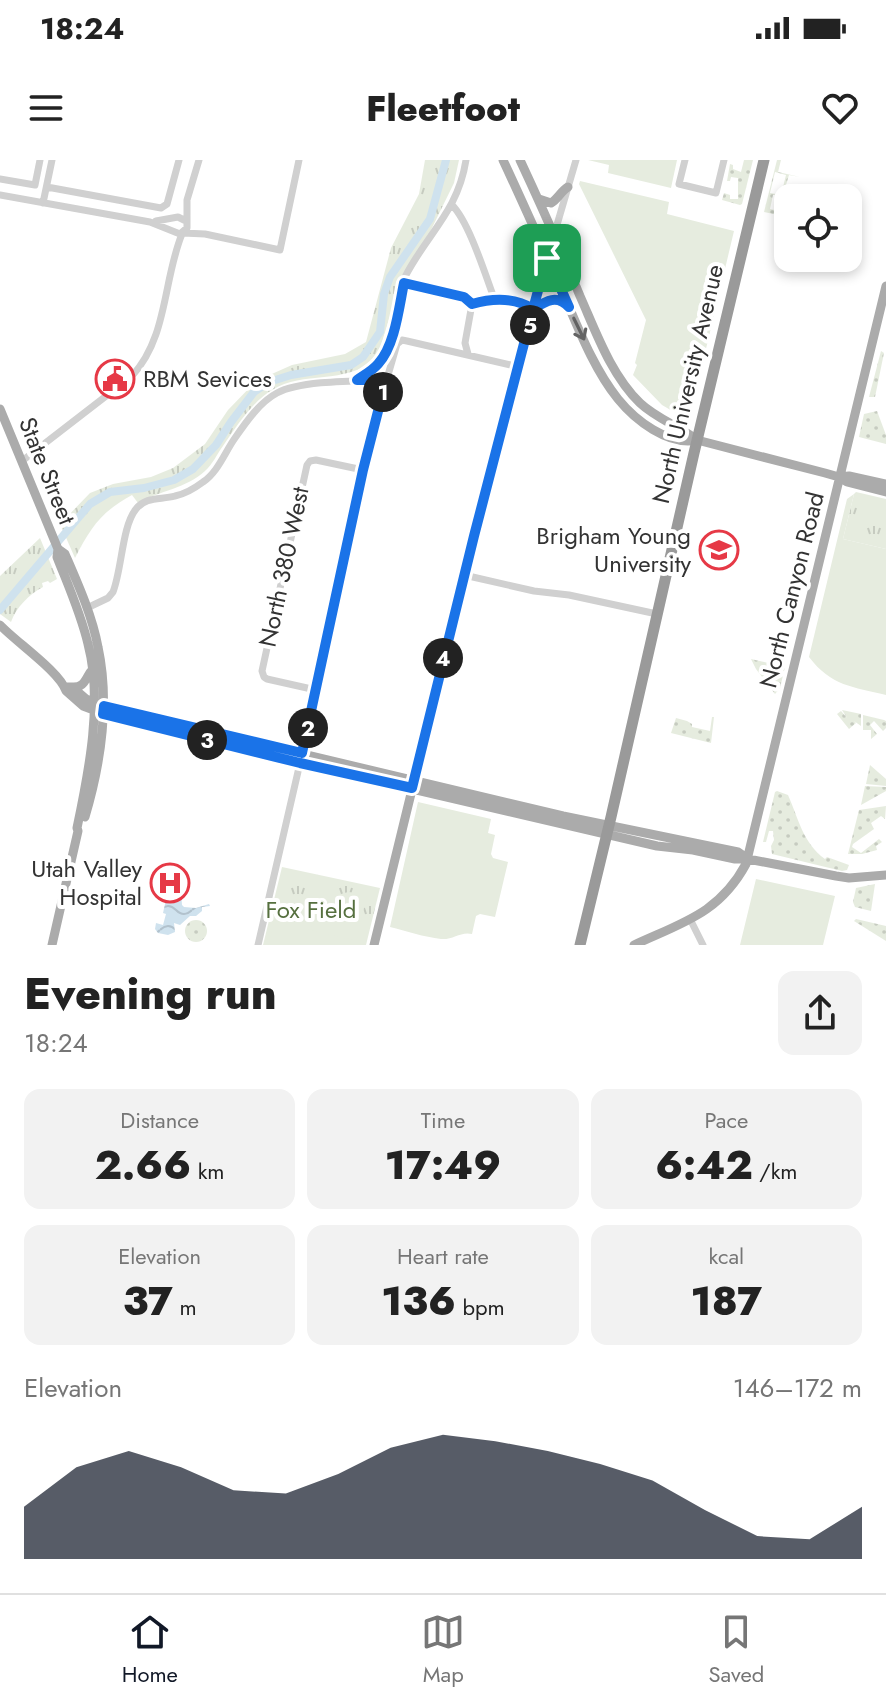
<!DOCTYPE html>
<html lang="en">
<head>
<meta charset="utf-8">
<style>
  :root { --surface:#fff; --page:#f2f2f2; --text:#222; --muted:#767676; --line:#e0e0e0; --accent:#111827 }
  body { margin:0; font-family:Jost,sans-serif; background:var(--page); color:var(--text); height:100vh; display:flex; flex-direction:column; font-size:30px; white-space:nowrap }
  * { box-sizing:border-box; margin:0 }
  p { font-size:26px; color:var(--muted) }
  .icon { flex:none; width:44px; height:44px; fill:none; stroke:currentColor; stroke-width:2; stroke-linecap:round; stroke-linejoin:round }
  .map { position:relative; height:785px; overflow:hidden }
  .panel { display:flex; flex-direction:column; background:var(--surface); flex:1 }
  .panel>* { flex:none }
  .fabs { position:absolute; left:774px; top:24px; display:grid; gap:16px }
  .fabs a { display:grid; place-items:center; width:88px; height:88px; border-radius:16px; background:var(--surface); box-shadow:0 4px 12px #0003; font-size:40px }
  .pin { position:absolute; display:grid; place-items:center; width:68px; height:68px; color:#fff; margin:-34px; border-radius:16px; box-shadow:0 4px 12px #0006 }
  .km { position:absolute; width:40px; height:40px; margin:-20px; border-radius:50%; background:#222; color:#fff; font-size:22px; line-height:40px; text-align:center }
  .round { display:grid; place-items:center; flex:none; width:84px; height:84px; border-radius:16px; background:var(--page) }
  .overview { display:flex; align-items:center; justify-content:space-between; height:136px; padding:0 24px }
  h1 { font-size:44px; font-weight:800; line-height:60px }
  .metrics { display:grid; grid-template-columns:repeat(3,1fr); gap:12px; height:136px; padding:8px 24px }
  .metrics div { display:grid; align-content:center; border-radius:16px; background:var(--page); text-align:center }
  .metrics b { font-size:40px; font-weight:800 }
  .metrics small { font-size:22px; font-weight:400 }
  .metrics p { font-size:22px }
  .chart { height:224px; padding:16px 24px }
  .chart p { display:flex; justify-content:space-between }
  .chart svg { width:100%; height:144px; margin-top:8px; fill:var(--accent); opacity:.7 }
  .status { display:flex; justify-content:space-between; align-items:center; height:56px; padding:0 40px; background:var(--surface); direction:ltr }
  .status svg { height:22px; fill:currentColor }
  header { display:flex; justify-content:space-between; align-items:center; height:104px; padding:0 24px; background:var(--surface); font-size:36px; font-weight:800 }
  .tabs { display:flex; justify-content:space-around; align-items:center; height:112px; border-top:2px solid var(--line); background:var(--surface); font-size:22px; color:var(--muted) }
  .tabs a { display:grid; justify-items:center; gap:4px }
  .tabs .selected { color:var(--accent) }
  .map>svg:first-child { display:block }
</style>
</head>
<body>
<div class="status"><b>18:24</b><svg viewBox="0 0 49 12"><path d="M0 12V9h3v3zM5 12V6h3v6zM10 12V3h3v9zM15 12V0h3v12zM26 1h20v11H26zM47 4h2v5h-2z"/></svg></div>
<header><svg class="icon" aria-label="menu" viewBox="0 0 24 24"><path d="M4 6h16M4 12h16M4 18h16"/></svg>Fleetfoot<svg class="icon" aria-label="heart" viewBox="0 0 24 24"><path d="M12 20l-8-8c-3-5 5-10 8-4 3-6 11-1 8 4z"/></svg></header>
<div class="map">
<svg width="886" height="785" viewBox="0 0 886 785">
  <defs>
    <pattern id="grass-dots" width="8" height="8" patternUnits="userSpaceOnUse" patternTransform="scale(2)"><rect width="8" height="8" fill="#e6ecdf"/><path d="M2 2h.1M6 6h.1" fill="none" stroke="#c6cbc0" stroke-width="1.8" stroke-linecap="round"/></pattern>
    <pattern id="park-tufts" width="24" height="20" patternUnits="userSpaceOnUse" patternTransform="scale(2)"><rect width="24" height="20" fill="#e6ecdf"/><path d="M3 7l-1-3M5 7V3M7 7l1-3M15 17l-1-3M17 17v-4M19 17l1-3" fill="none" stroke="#c6cbc0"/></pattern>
    <pattern id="water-waves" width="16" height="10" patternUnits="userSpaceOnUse" patternTransform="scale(2)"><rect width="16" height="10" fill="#cfe2ee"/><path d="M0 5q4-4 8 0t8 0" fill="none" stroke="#b2c2cd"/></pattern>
  </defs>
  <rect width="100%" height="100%" fill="#fff"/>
  <path fill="url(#grass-dots)" d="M 744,0 L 753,0 L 742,44 L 740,45 L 722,40 L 724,33 L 730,35 L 730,39 L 738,39 L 738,18 L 731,17 L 730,21 L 727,21 L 730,4 L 733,5 L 733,9 L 741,12 Z
    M 777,0 L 781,0 L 778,12 L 800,17 L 789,15 L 786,25 L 783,27 L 786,15 L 775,12 L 770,33 L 782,35 L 773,35 L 770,49 L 788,53 L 788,57 L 764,52 Z
    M 881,191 L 884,193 L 875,237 L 869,237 Z
    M 877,251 L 886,275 L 886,284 L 859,277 L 864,254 Z
    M 751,499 L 785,507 L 780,528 L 775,534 L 756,509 Z
    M 842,550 L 861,554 L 861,566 L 854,561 L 856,563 L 849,569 L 837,554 L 841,551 L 847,558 Z
    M 863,555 L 884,560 L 886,561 L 886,568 L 883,571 L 874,561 L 870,565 L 877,574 L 871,579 L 871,570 L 863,570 Z
    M 712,557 L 714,557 L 711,583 L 671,573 L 676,558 L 687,561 L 692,564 L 692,567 L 710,571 Z
    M 870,605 L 886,619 L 886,626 L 866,624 Z
    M 865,626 L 886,627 L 886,631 L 861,645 Z
    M 777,631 L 788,635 C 799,660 803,683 825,699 L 827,697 L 849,705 L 847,710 L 842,711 L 772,694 L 771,686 L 774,680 L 773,671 L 769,671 L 766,682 L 763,682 L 775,632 Z
    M 886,646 L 885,659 L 881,656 L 871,663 L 874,669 L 853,684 L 852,687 L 861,693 L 879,679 L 882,682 L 876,686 L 877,690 L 862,694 L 848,694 L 859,650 Z
    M 875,724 L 871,751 L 855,747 L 853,742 L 856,728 Z
    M 856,759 L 886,766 L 886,781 L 854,761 Z
    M185 771a11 11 0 1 1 22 0a11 11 0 1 1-22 0Z"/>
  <path fill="url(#park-tufts)" d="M 425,0 L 459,0 L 454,23 L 429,74 L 403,114 L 377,198 C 344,226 304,210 272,230 C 252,242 236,267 223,286 C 217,294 213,304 205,311 C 187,328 159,331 138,343 L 132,335 C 101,352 91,367 75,398 L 60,364 L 90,333 L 113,324 L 151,317 L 173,308 L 205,284 L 228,250 L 256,221 L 292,205 L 345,194 L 366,182 L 391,88 L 419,34 Z
    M 856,332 L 886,339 L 886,389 L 843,379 L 854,334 Z
    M 40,378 L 57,419 L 50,423 L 48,421 L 42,423 L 43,427 C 29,434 16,448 11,462 L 0,454 L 0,416 Z
    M 282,707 L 380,728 L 366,785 L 263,785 Z"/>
  <path fill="#e6ecdf" d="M 588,0 L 677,0 L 671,28 L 608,13 L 609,5 Z
    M 580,21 L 669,42 L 667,54 L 734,71 L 690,256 L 686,259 L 662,245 L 633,215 L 637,205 L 635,203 L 646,160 L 579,24 Z
    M 854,334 L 843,379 L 886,389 L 886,535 C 853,527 831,526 809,497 L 847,339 Z
    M 418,642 L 491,659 L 488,673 L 495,675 L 491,694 L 493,698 L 508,702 L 495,757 L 480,754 L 476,756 L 472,774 C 461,771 453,780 441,779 C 424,777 406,771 390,767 Z
    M 756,719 L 835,736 L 823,785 L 740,785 Z
    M 349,732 L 367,735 L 357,778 L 353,780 L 310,770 C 316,749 327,736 349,732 Z
    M 279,741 L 314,749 L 305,785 L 268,785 Z"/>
  <path fill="url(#water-waves)" d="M 170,728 L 177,729 L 181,732 L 182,745 L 184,747 L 196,748 L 209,744 L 210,746 L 202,747 L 202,751 L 196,756 L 190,756 L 180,765 L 174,763 L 175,772 L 168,775 L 158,773 L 155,769 L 156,763 L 163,765 L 166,754 L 163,753 L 167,735 L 165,734 Z"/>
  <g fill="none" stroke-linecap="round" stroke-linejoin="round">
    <path stroke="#cfe2ee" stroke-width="8" d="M 0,450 L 90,344 L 110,332 L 144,328 L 174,320 L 193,309 L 216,285 L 231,262 L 254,232 L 269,222 L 291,215 L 351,205 L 363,197 L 380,172 L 384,134 L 390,117 L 430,59 L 446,0"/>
    <path stroke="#d0d0d0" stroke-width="7" d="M 685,0 L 679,24 L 716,33 L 724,0
      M 0,19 L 35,25 L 40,0
      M 47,27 L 161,48 L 167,44 L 179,0
      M 0,35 L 150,62 L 180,74 L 187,68 L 187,40 L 199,0
      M 43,43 L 52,0
      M 452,45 C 469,62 485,114 494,138
      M 156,61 L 178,57 L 186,61
      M 183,73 L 205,74 L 280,90 L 299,0
      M 554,75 L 576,0
      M 404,123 L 464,137 L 472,144 C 493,137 514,137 533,149
      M 468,194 L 465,183 L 472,144
      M 359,219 C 391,197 392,176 400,139 C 402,131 403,122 406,115 C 428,73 458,51 466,0
      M 22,301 L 132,216 C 168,177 163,120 182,74
      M 464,415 L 534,431 L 569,435 L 657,454
      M 87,448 L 108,438 L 113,432 C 122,409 122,366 136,349 C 146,336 161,340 175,336 C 185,334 195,328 203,322 C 218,312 225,292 235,278 C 246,262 260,242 277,233 C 301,220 359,221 386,220
      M 316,530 L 267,519 L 264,517 L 262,511 L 307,305 L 310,301 L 316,300 L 363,310
      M 690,759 L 703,785
      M 258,785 L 300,603 L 373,267 L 397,184 L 402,180 L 407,181 L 519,207"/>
    <path stroke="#ababab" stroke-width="9" d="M 503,0 C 524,45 544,90 564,135 C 579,170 594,209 618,239 C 635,260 668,286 697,280 L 825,313 L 839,317 L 847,322 L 886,332
      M 520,0 C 541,45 561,90 580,136 C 596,172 611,215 640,243 C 657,259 679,266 697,280
      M 539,39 L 551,43 C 558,39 561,31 568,27
      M 533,149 C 545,142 554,135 566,144
      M 0,249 L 58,389 L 57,397 C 68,425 81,454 88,484 C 103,541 89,611 77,668 L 78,671 L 52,785
      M 839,317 L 849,316 L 886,324
      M 58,389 L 65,394 C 78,424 92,455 98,487 C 110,543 101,603 85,657
      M 0,465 C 16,482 60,512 66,531 L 83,546 L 107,555 L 300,603 L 657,686 L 693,690 L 735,699 L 748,699 L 836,716 L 849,718 L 886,715
      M 66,527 L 72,527 L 86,539 L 114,549 L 563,656 L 738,692 L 748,699
      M 72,527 C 86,528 85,517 93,509
      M 374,785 L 474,376 L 554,76
      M 634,785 C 681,763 719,754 746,704 L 886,126"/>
    <path stroke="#9a9a9a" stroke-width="11" d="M 580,785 L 611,657 L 694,293 L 764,0"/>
  </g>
  <defs><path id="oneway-shaft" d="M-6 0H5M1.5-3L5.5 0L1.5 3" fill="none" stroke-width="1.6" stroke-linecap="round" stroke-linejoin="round" transform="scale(2)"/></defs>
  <use stroke="#636363" href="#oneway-shaft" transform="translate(579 169) rotate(64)"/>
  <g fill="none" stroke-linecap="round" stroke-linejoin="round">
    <g stroke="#fff" stroke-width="16">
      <path id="route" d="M 547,98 L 533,149 C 514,137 493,138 472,144 L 464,137 L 404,123 C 399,147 395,186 378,204 C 372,211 364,215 357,220 L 386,220 L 363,310 L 302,593 L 104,546 L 103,554 L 300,603 L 412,628 L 474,376 L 533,149 C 546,141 557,134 569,147 L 547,98"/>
    </g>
    <use href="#route" stroke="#1a73e8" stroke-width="10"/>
  </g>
  <defs>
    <g id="civic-ring" transform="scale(2)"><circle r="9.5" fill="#fff" stroke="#e63946" stroke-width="1.5"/><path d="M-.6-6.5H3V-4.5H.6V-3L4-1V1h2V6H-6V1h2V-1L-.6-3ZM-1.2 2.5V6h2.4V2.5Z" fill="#e63946"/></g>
    <g id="university-ring" transform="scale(2)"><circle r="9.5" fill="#fff" stroke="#e63946" stroke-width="1.5"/><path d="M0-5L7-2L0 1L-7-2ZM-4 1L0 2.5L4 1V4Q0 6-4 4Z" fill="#e63946"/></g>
    <g id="hospital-ring" transform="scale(2)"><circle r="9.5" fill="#fff" stroke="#e63946" stroke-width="1.5"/><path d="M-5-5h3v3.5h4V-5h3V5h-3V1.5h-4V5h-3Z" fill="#e63946"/></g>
  </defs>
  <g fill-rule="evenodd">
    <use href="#civic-ring" x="115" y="219"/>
    <use href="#university-ring" x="719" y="390"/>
    <use href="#hospital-ring" x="170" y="723"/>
  </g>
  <g text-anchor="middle" stroke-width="8" stroke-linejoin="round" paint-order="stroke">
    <g font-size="24" fill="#333" stroke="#fff" text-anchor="end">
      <text x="143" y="227" text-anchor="start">RBM Sevices</text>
      <text x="691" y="384">Brigham Young<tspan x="691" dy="28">University</tspan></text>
      <text x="142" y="717">Utah Valley<tspan x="142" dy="28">Hospital</tspan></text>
    </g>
    <g font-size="24" fill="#333" stroke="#fff">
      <text transform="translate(688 224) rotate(-77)" y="8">North University Avenue</text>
      <text transform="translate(47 311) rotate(68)" y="8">State Street</text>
      <text transform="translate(284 407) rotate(-78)" y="8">North 380 West</text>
      <text transform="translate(792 430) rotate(-76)" y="8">North Canyon Road</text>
    </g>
    <g font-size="24" fill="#56703f" stroke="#fff">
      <text x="311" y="758">Fox Field</text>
    </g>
  </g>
</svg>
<div class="fabs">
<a><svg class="icon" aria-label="locate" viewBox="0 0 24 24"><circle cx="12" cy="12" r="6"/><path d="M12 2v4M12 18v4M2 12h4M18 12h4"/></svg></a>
</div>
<div class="pin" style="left:547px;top:98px;background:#1e9e55"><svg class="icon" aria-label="arrive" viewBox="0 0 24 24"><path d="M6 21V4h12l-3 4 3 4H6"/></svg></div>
<b class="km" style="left:383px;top:232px">1</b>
<b class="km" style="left:308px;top:568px">2</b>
<b class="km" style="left:207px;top:580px">3</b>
<b class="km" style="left:443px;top:498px">4</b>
<b class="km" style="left:530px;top:165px">5</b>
</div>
<section class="panel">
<div class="overview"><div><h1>Evening run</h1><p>18:24</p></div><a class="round"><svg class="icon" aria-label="share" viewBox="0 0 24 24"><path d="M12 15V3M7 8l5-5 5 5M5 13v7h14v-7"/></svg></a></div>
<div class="metrics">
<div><p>Distance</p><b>2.66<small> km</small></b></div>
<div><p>Time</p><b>17:49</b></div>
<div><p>Pace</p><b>6:42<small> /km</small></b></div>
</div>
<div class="metrics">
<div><p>Elevation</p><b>37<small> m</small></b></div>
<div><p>Heart rate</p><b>136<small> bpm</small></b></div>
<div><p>kcal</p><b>187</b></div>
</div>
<div class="chart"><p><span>Elevation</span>146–172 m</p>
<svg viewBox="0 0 160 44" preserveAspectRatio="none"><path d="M0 44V28L10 16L20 11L30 16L40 23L50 24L60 18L70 10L80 6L90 8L100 11L110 15L120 20L130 29L140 37L150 38L160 28V44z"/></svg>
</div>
</section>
<nav class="tabs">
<a class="selected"><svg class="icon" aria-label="home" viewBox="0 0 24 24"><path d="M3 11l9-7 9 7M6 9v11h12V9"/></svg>Home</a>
<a><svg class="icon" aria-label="map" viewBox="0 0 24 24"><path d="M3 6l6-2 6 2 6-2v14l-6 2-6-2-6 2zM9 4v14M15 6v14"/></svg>Map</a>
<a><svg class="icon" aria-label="saved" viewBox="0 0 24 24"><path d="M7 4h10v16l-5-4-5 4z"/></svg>Saved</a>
</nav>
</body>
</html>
